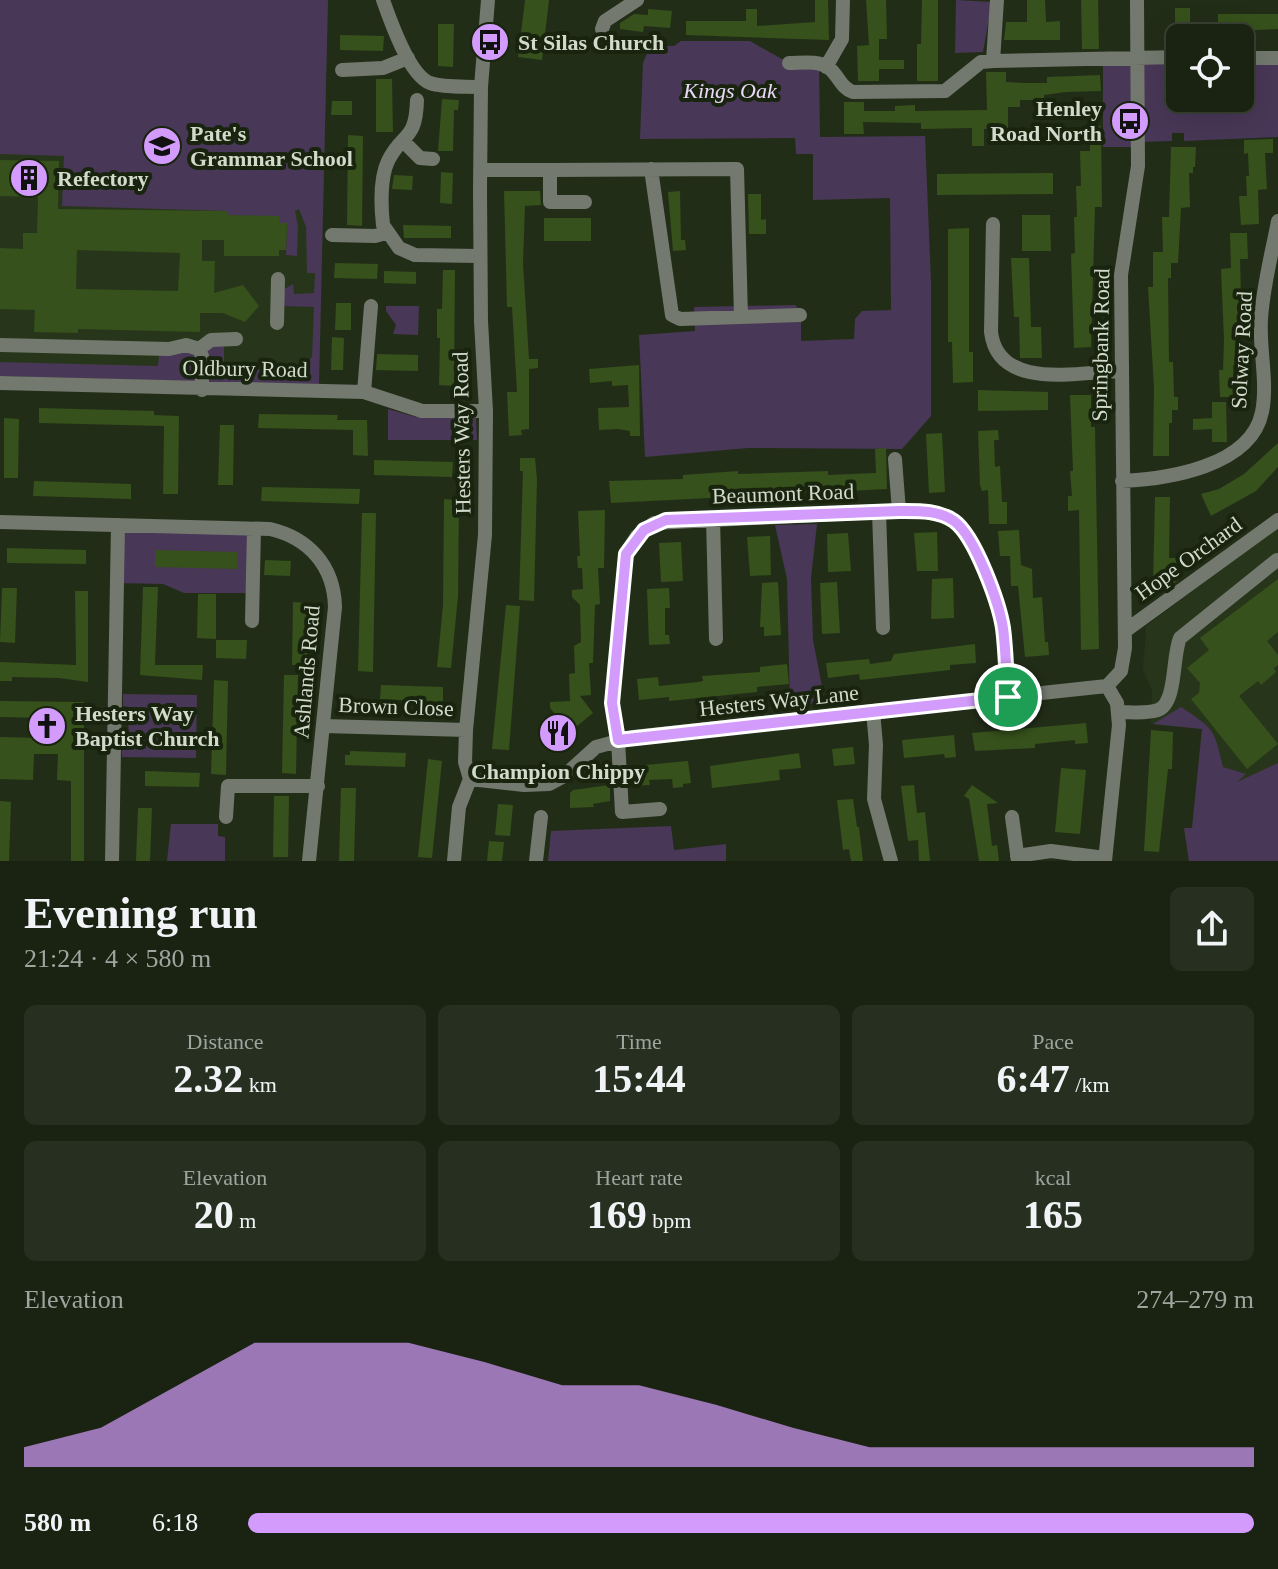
<!DOCTYPE html>
<html lang="en">
<head>
<meta charset="utf-8">
<style>
  :root { --surface:#1a2212; --page:#272f20; --text:#f1f3f6; --muted:#9fa49f; --line:#383f32; --accent:#d39cfc }
  body { margin:0; font-family:Georgia,serif; background:var(--page); color:var(--text); height:100vh; display:flex; flex-direction:column; font-size:30px; white-space:nowrap }
  * { box-sizing:border-box; margin:0 }
  p { font-size:26px; color:var(--muted) }
  .icon { flex:none; width:44px; height:44px; fill:none; stroke:currentColor; stroke-width:2; stroke-linecap:round; stroke-linejoin:round }
  .map { position:relative; height:861px; overflow:hidden }
  .sheet { display:flex; flex-direction:column; background:var(--surface); flex:1 }
  .sheet>* { flex:none }
  .tools { position:absolute; left:1166px; top:24px; display:grid; gap:16px }
  .tools a { display:grid; place-items:center; width:88px; height:88px; border-radius:12px; background:var(--surface); box-shadow:0 8px 32px #0002,0 0 0 2px var(--line); font-size:40px }
  .pin { position:absolute; display:grid; place-items:center; width:68px; height:68px; color:#fff; margin:-34px; border:4px solid #fff; border-radius:50%; box-shadow:0 2px 8px #0007 }
  .round { display:grid; place-items:center; flex:none; width:84px; height:84px; border-radius:12px; background:var(--page) }
  .summary { display:flex; align-items:center; justify-content:space-between; height:136px; padding:0 24px }
  h1 { font-size:44px; font-weight:700; line-height:60px }
  .figures { display:grid; grid-template-columns:repeat(3,1fr); gap:12px; height:136px; padding:8px 24px }
  .figures div { display:grid; align-content:center; border-radius:12px; background:var(--page); text-align:center }
  .figures b { font-size:40px; font-weight:700 }
  .figures small { font-size:22px; font-weight:400 }
  .figures p { font-size:22px }
  .chart { height:224px; padding:16px 24px }
  .chart p { display:flex; justify-content:space-between }
  .chart svg { width:100%; height:144px; margin-top:8px; fill:var(--accent); opacity:.7 }
  ul { padding:0 24px; list-style:none; font-size:26px }
  li { display:grid; grid-template-columns:128px 96px 1fr; align-items:center; height:60px }
  li i { height:20px; border-radius:10px; background:var(--accent) }
  .map>svg:first-child { display:block }
</style>
</head>
<body>
<div class="map">
<svg width="1278" height="861" viewBox="0 0 1278 861">
  <rect width="100%" height="100%" fill="#222d18"/>
  <path fill="#27361a" d="M 0,0 L 328,0 L 319,385 L 0,376 Z
    M 1278,528 L 1278,861 L 1189,861 L 1184,828 L 1192,828 L 1202,729 L 1151,724 L 1152,691 L 1143,670 L 1146,626 Z"/>
  <path fill="#483756" d="M 0,0 L 328,0 L 319,385 L 0,376 L 0,362 L 158,366 L 159,355 L 210,349 L 216,343 L 224,343 L 224,365 L 303,366 L 312,357 L 314,307 L 283,306 L 283,290 L 293,284 L 294,294 L 314,293 L 315,273 L 307,273 L 306,227 L 299,209 L 295,211 L 298,226 L 297,256 L 286,255 L 287,224 L 279,223 L 279,216 L 227,219 L 227,211 L 62,206 L 64,156 L 0,154 Z
    M 956,0 L 992,2 L 983,52 L 955,53 Z
    M 681,41 L 750,41 L 789,63 L 819,63 L 820,137 L 925,136 L 931,282 L 931,416 L 902,449 L 748,448 L 645,457 L 639,335 L 695,331 L 694,307 L 795,305 L 801,311 L 801,341 L 854,339 L 855,319 L 862,311 L 891,310 L 890,198 L 813,200 L 813,154 L 796,154 L 795,138 L 640,139 L 643,63 L 650,46 L 674,46 Z
    M 1180,57 L 1180,98 L 1240,98 L 1240,58 L 1278,58 L 1278,137 L 1184,141 L 1184,133 L 1172,133 L 1172,141 L 1139,142 L 1139,147 L 1103,147 L 1103,60 Z
    M 386,306 L 419,306 L 418,335 L 393,334 L 396,325 L 386,311 Z
    M 388,409 L 416,417 L 476,418 L 477,440 L 388,440 Z
    M 817,524 L 811,578 L 813,640 L 825,702 L 790,706 L 787,579 L 775,525 Z
    M 118,525 L 254,529 L 252,593 L 184,593 L 163,584 L 116,583 Z
    M 123,694 L 197,695 L 196,758 L 122,757 L 122,744 L 128,744 L 129,707 L 123,706 Z
    M 1181,707 C 1214,729 1214,728 1223,767 L 1246,774 L 1237,782 L 1278,763 L 1278,861 L 1189,861 L 1184,828 L 1192,828 L 1202,729 L 1153,724 Z
    M 171,824 L 218,824 L 218,836 L 225,837 L 225,861 L 167,861 Z
    M 671,826 L 674,850 L 726,844 L 726,861 L 548,861 L 551,831 Z"/>
  <path fill="#36511b" fill-rule="evenodd" d="M 525,0 L 549,0 L 542,60 L 518,57 Z
    M 815,0 L 828,0 L 829,40 L 686,35 L 686,21 L 746,21 L 746,9 L 757,9 L 757,26 L 815,22 Z
    M 866,0 L 886,0 L 887,39 L 879,39 L 879,60 L 904,60 L 904,69 L 879,69 L 879,81 L 858,81 L 857,46 L 869,45 Z
    M 922,0 L 938,0 L 938,81 L 917,81 L 917,44 L 921,44 Z
    M 1027,0 L 1045,0 L 1046,22 L 1060,21 L 1060,40 L 1004,40 L 1006,22 L 1027,22 Z
    M 1081,0 L 1098,0 L 1099,49 L 1082,49 Z
    M 1175,8 L 1190,8 L 1190,32 L 1175,33 Z
    M 648,9 L 672,11 L 670,28 L 644,26 L 643,32 L 620,29 L 620,23 L 634,14 L 648,15 Z
    M 1218,14 L 1278,14 L 1278,29 L 1218,32 Z
    M 438,24 L 454,24 L 453,67 L 438,66 Z
    M 340,35 L 384,36 L 383,51 L 340,50 Z
    M 986,72 L 1006,72 L 1006,82 L 1025,83 L 1047,83 L 1047,77 L 1100,75 L 1101,91 L 1066,92 L 1044,95 L 1044,100 L 1020,100 L 1020,107 L 1008,107 L 1008,129 L 984,129 L 984,146 L 972,146 L 972,128 L 921,129 L 921,123 L 863,122 L 864,134 L 844,134 L 844,102 L 864,102 L 864,111 L 895,111 L 895,106 L 915,105 L 915,111 L 987,110 Z
    M 376,79 L 392,79 L 393,132 L 376,132 Z
    M 442,99 L 459,100 L 458,110 L 454,110 L 453,151 L 438,151 Z
    M 332,101 L 352,101 L 352,115 L 331,115 Z
    M 1101,126 L 1102,207 L 1095,207 L 1091,347 L 1074,348 L 1071,254 L 1075,253 L 1074,217 L 1077,217 L 1076,186 L 1081,186 L 1080,151 L 1090,151 L 1090,127 Z
    M 348,135 L 363,136 L 362,226 L 347,225 Z
    M 1273,139 L 1273,153 L 1265,153 L 1267,189 L 1258,190 L 1259,224 L 1241,225 L 1239,196 L 1247,196 L 1246,176 L 1249,176 L 1248,153 L 1244,154 L 1244,140 Z
    M 1171,147 L 1196,147 L 1195,167 L 1193,167 L 1193,173 L 1189,173 L 1190,207 L 1181,208 L 1178,263 L 1171,263 L 1171,278 L 1168,278 L 1169,362 L 1173,362 L 1174,397 L 1178,397 L 1178,410 L 1172,410 L 1172,423 L 1169,423 L 1169,456 L 1153,456 L 1154,388 L 1148,287 L 1153,287 L 1153,252 L 1163,252 L 1162,217 L 1169,217 Z
    M 0,160 L 59,161 L 58,209 L 227,211 L 227,215 L 279,216 L 279,223 L 287,223 L 286,250 L 279,250 L 279,256 L 224,256 L 224,240 L 202,240 L 202,261 L 215,261 L 214,293 L 243,285 L 259,306 L 245,322 L 223,313 L 200,313 L 200,332 L 78,329 L 78,333 L 34,332 L 35,310 L 0,309 L 0,248 L 23,249 L 23,233 L 37,233 L 38,197 L 0,196 ZM 77,250 L 180,253 L 178,291 L 76,289 Z
    M 441,172 L 453,173 L 452,204 L 440,203 Z
    M 1053,173 L 1053,194 L 937,195 L 937,174 Z
    M 394,175 L 413,176 L 412,190 L 392,189 Z
    M 504,191 L 540,191 L 541,205 L 525,206 L 523,263 L 529,359 L 538,359 L 538,368 L 529,369 L 529,429 L 521,430 L 522,435 L 509,436 L 507,392 L 517,392 L 512,307 L 507,307 Z
    M 680,191 L 681,240 L 685,240 L 686,250 L 673,251 L 668,192 Z
    M 748,194 L 761,194 L 761,220 L 766,219 L 766,234 L 749,234 Z
    M 1022,215 L 1050,215 L 1051,251 L 1022,251 Z
    M 544,218 L 591,218 L 591,241 L 544,241 Z
    M 403,225 L 451,226 L 451,238 L 404,238 Z
    M 969,228 L 969,352 L 973,352 L 973,382 L 953,383 L 952,342 L 948,342 L 948,229 Z
    M 1230,233 L 1247,233 L 1248,259 L 1240,259 L 1243,365 L 1233,365 L 1234,397 L 1220,397 L 1219,370 L 1223,370 L 1224,339 L 1221,269 L 1231,268 Z
    M 1011,258 L 1029,258 L 1031,327 L 1041,327 L 1042,358 L 1020,358 L 1019,317 L 1014,317 Z
    M 335,263 L 378,264 L 377,279 L 334,278 Z
    M 443,270 L 455,270 L 454,386 L 439,385 L 440,338 L 437,338 L 437,309 L 442,309 Z
    M 384,271 L 416,272 L 416,284 L 384,283 Z
    M 336,303 L 351,303 L 351,330 L 335,330 Z
    M 332,337 L 344,338 L 343,370 L 331,370 Z
    M 377,354 L 418,355 L 418,371 L 376,370 Z
    M 639,365 L 640,436 L 630,436 L 630,431 L 618,429 L 599,430 L 598,408 L 629,407 L 628,385 L 612,386 L 612,381 L 590,383 L 589,369 Z
    M 978,390 L 1048,392 L 1048,410 L 978,411 Z
    M 1070,395 L 1091,395 L 1091,427 L 1095,427 L 1099,649 L 1081,650 L 1079,510 L 1068,511 L 1068,496 L 1072,496 L 1070,471 L 1073,471 Z
    M 1212,402 L 1226,402 L 1227,442 L 1212,442 L 1212,429 L 1193,430 L 1193,419 L 1212,418 Z
    M 39,408 L 154,411 L 154,415 L 179,416 L 178,494 L 163,494 L 164,426 L 39,423 Z
    M 259,414 L 338,415 L 337,420 L 367,420 L 368,456 L 353,455 L 353,430 L 258,428 Z
    M 4,418 L 19,419 L 18,478 L 4,478 Z
    M 220,425 L 234,425 L 233,485 L 218,485 Z
    M 998,430 L 999,440 L 994,440 L 995,467 L 1000,466 L 1002,502 L 1007,502 L 1007,524 L 989,524 L 988,490 L 982,491 L 980,485 L 978,431 Z
    M 942,433 L 945,492 L 929,493 L 926,434 Z
    M 1278,443 L 1278,467 L 1256,491 L 1211,516 L 1201,494 L 1219,489 L 1244,474 Z
    M 886,448 L 887,489 L 611,503 L 609,481 L 683,479 L 683,475 L 738,471 L 738,474 L 828,471 L 828,475 L 876,473 L 875,449 Z
    M 520,458 L 535,458 L 537,479 L 534,601 L 519,600 L 523,471 L 520,471 Z
    M 374,460 L 453,462 L 452,477 L 374,475 Z
    M 34,481 L 131,484 L 131,499 L 33,496 Z
    M 262,487 L 360,489 L 359,504 L 261,501 Z
    M 1155,497 L 1170,497 L 1169,558 L 1178,558 L 1179,580 L 1172,584 L 1153,585 Z
    M 444,499 L 459,500 L 458,596 L 451,668 L 437,667 L 443,605 Z
    M 605,510 L 604,568 L 598,568 L 600,604 L 595,605 L 593,663 L 589,663 L 591,695 L 580,696 L 593,713 L 555,744 L 546,734 L 561,721 L 550,708 L 550,702 L 570,701 L 569,674 L 575,673 L 574,646 L 581,642 L 580,605 L 572,597 L 572,590 L 583,589 L 582,568 L 578,568 L 577,556 L 580,556 L 578,511 Z
    M 362,513 L 376,513 L 373,672 L 358,671 Z
    M 1019,530 L 1021,565 L 1032,569 L 1033,598 L 1042,597 L 1045,642 L 1048,642 L 1049,655 L 1025,657 L 1018,586 L 1011,586 L 1010,556 L 1000,556 L 998,531 Z
    M 937,532 L 938,571 L 917,571 L 914,533 Z
    M 848,533 L 851,571 L 828,572 L 827,534 Z
    M 770,536 L 771,575 L 750,576 L 747,537 Z
    M 681,542 L 683,581 L 661,582 L 659,543 Z
    M 7,548 L 86,550 L 86,564 L 7,563 Z
    M 155,550 L 237,552 L 237,569 L 155,567 Z
    M 265,560 L 291,561 L 290,576 L 264,575 Z
    M 953,578 L 954,618 L 931,619 L 932,579 Z
    M 1278,579 L 1278,632 L 1267,641 L 1278,655 L 1278,665 L 1274,668 L 1276,672 L 1261,685 L 1258,681 L 1239,696 L 1278,744 L 1247,769 L 1191,699 L 1199,693 L 1200,683 L 1187,668 L 1209,650 L 1200,638 Z
    M 778,582 L 781,635 L 764,636 L 764,627 L 760,627 L 762,583 Z
    M 837,582 L 840,633 L 822,634 L 820,583 Z
    M 143,587 L 158,587 L 155,665 L 203,665 L 202,680 L 140,675 Z
    M 2,588 L 17,588 L 15,643 L 0,642 Z
    M 669,588 L 670,608 L 665,608 L 665,635 L 669,635 L 670,644 L 649,645 L 647,589 Z
    M 75,591 L 88,591 L 88,682 L 59,678 L 12,677 L 12,681 L 0,681 L 0,662 L 76,665 Z
    M 198,594 L 216,594 L 216,639 L 197,638 Z
    M 293,602 L 308,603 L 307,665 L 292,665 Z
    M 506,605 L 520,606 L 509,750 L 492,749 Z
    M 216,640 L 247,640 L 246,659 L 216,658 Z
    M 975,644 L 976,663 L 950,665 L 950,670 L 860,680 L 859,674 L 828,678 L 826,663 L 869,659 L 870,664 L 891,661 L 894,654 Z
    M 787,664 L 789,684 L 757,687 L 757,692 L 669,701 L 669,697 L 639,700 L 637,679 L 658,677 L 659,686 L 699,682 L 703,681 L 702,676 L 760,672 L 760,667 Z
    M 284,675 L 298,675 L 296,774 L 282,773 Z
    M 214,680 L 228,681 L 226,775 L 211,774 Z
    M 381,685 L 443,687 L 443,702 L 380,699 Z
    M 0,701 L 84,702 L 84,861 L 71,861 L 71,781 L 57,780 L 58,754 L 34,754 L 33,780 L 0,779 L 0,737 L 41,738 L 42,718 L 0,717 Z
    M 1086,723 L 1088,743 L 1075,744 L 1075,740 L 1035,744 L 1035,748 L 975,751 L 972,733 Z
    M 1151,730 L 1173,732 L 1172,769 L 1168,769 L 1159,852 L 1144,851 Z
    M 954,735 L 956,757 L 945,758 L 944,754 L 904,758 L 902,740 Z
    M 853,747 L 855,764 L 834,766 L 832,749 Z
    M 350,751 L 406,753 L 405,767 L 345,765 L 345,755 L 350,755 Z
    M 799,753 L 801,768 L 779,770 L 780,780 L 712,788 L 710,766 Z
    M 428,759 L 442,761 L 432,858 L 418,857 Z
    M 688,761 L 691,783 L 683,784 L 683,787 L 673,788 L 672,779 L 649,780 L 650,785 L 631,786 L 630,771 L 634,771 L 634,766 Z
    M 1061,768 L 1086,770 L 1080,834 L 1055,832 Z
    M 145,771 L 200,773 L 199,787 L 145,786 Z
    M 610,785 L 610,801 L 593,804 L 594,807 L 570,808 L 570,793 L 573,790 Z
    M 914,785 L 917,813 L 925,812 L 930,861 L 919,861 L 918,840 L 908,841 L 901,786 Z
    M 972,785 L 998,803 L 987,804 L 992,846 L 997,845 L 999,861 L 979,861 L 969,799 L 964,796 Z
    M 341,788 L 356,788 L 354,861 L 339,861 Z
    M 274,796 L 289,796 L 288,857 L 273,857 Z
    M 853,799 L 857,827 L 859,827 L 863,861 L 851,861 L 849,849 L 843,850 L 837,800 Z
    M 0,801 L 11,802 L 9,861 L 0,861 Z
    M 498,804 L 513,805 L 510,836 L 495,835 Z
    M 138,808 L 152,808 L 150,861 L 136,861 Z
    M 489,841 L 504,842 L 502,861 L 487,861 Z"/>
  <g fill="none" stroke-linecap="round" stroke-linejoin="round">
    <path stroke="#73796e" stroke-width="14" d="M 383,0 C 390,20 409,75 430,83 C 445,88 465,86 481,87
      M 602,29 L 605,21 L 637,0
      M 1240,58 L 1278,58
      M 993,61 L 997,0
      M 789,63 C 801,63 818,60 829,68 C 839,76 840,87 853,92 L 945,91 L 981,62 L 993,61 L 1180,57
      M 826,67 L 842,39 L 843,0
      M 342,70 L 383,68 L 408,58
      M 417,100 C 416,142 402,132 388,161 C 380,178 381,207 383,225 L 399,248 L 415,255 L 479,256
      M 404,142 L 420,158 L 433,159
      M 651,169 L 672,315 L 680,319 L 800,315
      M 480,170 L 550,170 L 550,202 L 585,202
      M 550,170 L 737,169 L 741,316
      M 993,224 L 991,332 C 998,391 1078,372 1120,371
      M 332,235 L 375,236 L 386,233
      M 277,323 L 278,279
      M 0,345 L 169,349 L 186,345 L 199,349 L 202,356 L 202,390
      M 199,349 L 211,340 L 236,339
      M 0,383 L 364,392 L 422,411 L 486,411
      M 364,392 L 371,306
      M 895,459 L 899,511
      M 1122,481 C 1166,479 1251,467 1262,412 C 1268,382 1259,349 1261,319 C 1263,286 1272,253 1278,221
      M 879,512 L 883,628
      M 713,518 L 716,639
      M 0,522 L 270,529 C 309,538 334,566 335,607 L 309,861
      M 252,621 L 254,529
      M 1125,631 L 1278,520
      M 1107,686 L 1121,671 L 1125,648 L 1121,275 L 1138,166 L 1137,0
      M 873,711 L 876,745 L 874,799 L 891,861
      M 1119,712 C 1131,712 1147,714 1158,710 C 1177,703 1172,656 1180,638 L 1277,560
      M 324,726 L 466,730
      M 470,779 L 524,785 L 549,784 L 564,776 L 596,747 L 633,737 L 1107,686
      M 660,809 L 622,812 L 618,740 L 612,703 L 626,554 L 637,536 L 654,523 L 899,511 C 916,511 933,510 948,518 C 973,530 999,601 1003,628 C 1006,651 1006,674 1008,697
      M 226,817 L 228,786 L 318,786
      M 1012,817 L 1018,861
      M 1017,856 L 1051,851 L 1105,858
      M 112,861 L 118,525
      M 454,861 L 459,807 L 470,779 L 465,762 L 466,730 L 485,535 L 486,411 L 481,321 L 480,191 L 481,87 L 488,0
      M 536,861 L 541,817
      M 1105,861 L 1119,725 L 1117,703 L 1107,686"/>
  </g>
  <g fill="none" stroke-linecap="round" stroke-linejoin="round">
    <g stroke="#fff" stroke-width="16">
      <path id="route" d="M 899,511 C 918,511 938,510 954,521 C 975,536 999,603 1003,628 C 1006,651 1006,674 1008,697 L 618,740 L 612,703 L 626,554 L 644,530 L 666,520 Z"/>
    </g>
    <use href="#route" stroke="#d39cfc" stroke-width="10"/>
  </g>
  <defs>
    <g id="bus-disc" transform="scale(2)"><circle r="9.5" fill="#d39cfc" stroke="#19240f"/><path d="M-5-6H5V4H4V6H2V4H-2V6H-4V4H-5ZM-3.5-4V0h7V-4ZM-3.5 1.2v1.5H-2V1.2ZM2 1.2v1.5H3.5V1.2Z" fill="#111"/></g>
    <g id="school-disc" transform="scale(2)"><circle r="9.5" fill="#d39cfc" stroke="#19240f"/><path d="M0-5L7-2L0 1L-7-2ZM-4 1L0 2.5L4 1V4Q0 6-4 4Z" fill="#111"/></g>
    <g id="building-disc" transform="scale(2)"><circle r="9.5" fill="#d39cfc" stroke="#19240f"/><path d="M-4-6H4V6H1V3H-1V6H-4ZM-2.5-4.3h1.7v1.8h-1.7ZM.8-4.3h1.7v1.8H.8ZM-2.5-1h1.7V.8h-1.7ZM.8-1h1.7V.8H.8Z" fill="#111"/></g>
    <g id="church-disc" transform="scale(2)"><circle r="9.5" fill="#d39cfc" stroke="#19240f"/><path d="M-1.2-6h2.4v3.5h3.3v2.4h-3.3V6h-2.4V-.1h-3.3v-2.4h3.3Z" fill="#111"/></g>
    <g id="restaurant-disc" transform="scale(2)"><circle r="9.5" fill="#d39cfc" stroke="#19240f"/><path d="M-5-6h1v4h1v-4h1v4h1v-4h1v5L-1.5 .5V6h-2V.5L-5-1ZM5-6V6H3V1.5H1.5Q1.5-4 5-6Z" fill="#111"/></g>
  </defs>
  <g fill-rule="evenodd">
    <use href="#bus-disc" x="490" y="42"/>
    <use href="#bus-disc" x="1130" y="121"/>
    <use href="#school-disc" x="162" y="146"/>
    <use href="#building-disc" x="29" y="178"/>
    <use href="#church-disc" x="47" y="726"/>
    <use href="#restaurant-disc" x="558" y="733"/>
  </g>
  <g text-anchor="middle" stroke-width="8" stroke-linejoin="round" paint-order="stroke">
    <g font-size="22" font-weight="bold" fill="#d2dacc" stroke="#19240f" text-anchor="start">
      <text x="518" y="50">St Silas Church</text>
      <text x="1102" y="116" text-anchor="end">Henley<tspan x="1102" dy="25">Road North</tspan></text>
      <text x="190" y="141">Pate's<tspan x="190" dy="25">Grammar School</tspan></text>
      <text x="57" y="186">Refectory</text>
      <text x="75" y="721">Hesters Way<tspan x="75" dy="25">Baptist Church</tspan></text>
      <text x="558" y="779" text-anchor="middle">Champion Chippy</text>
    </g>
    <g font-size="22" font-style="italic" fill="#ead9f9" stroke="#19240f">
      <text x="730" y="98">Kings Oak</text>
    </g>
    <g font-size="22" fill="#d2dacc" stroke="#19240f">
      <text transform="translate(1100 345) rotate(-89)" y="8">Springbank Road</text>
      <text transform="translate(1241 350) rotate(-87)" y="8">Solway Road</text>
      <text transform="translate(245 368) rotate(1)" y="8">Oldbury Road</text>
      <text transform="translate(461 433) rotate(-91)" y="8">Hesters Way Road</text>
      <text transform="translate(783 493) rotate(-2)" y="8">Beaumont Road</text>
      <text transform="translate(1188 558) rotate(-36)" y="8">Hope Orchard</text>
      <text transform="translate(306 672) rotate(-85)" y="8">Ashlands Road</text>
      <text transform="translate(779 700) rotate(-6)" y="8">Hesters Way Lane</text>
      <text transform="translate(396 706) rotate(2)" y="8">Brown Close</text>
    </g>
  </g>
</svg>
<div class="tools">
<a><svg class="icon" aria-label="locate" viewBox="0 0 24 24"><circle cx="12" cy="12" r="6"/><path d="M12 2v4M12 18v4M2 12h4M18 12h4"/></svg></a>
</div>
<div class="pin" style="left:1008px;top:697px;background:#1e9e55"><svg class="icon" aria-label="arrive" viewBox="0 0 24 24"><path d="M6 21V4h12l-3 4 3 4H6"/></svg></div>
</div>
<section class="sheet">
<div class="summary"><div><h1>Evening run</h1><p>21:24 · 4 × 580 m</p></div><a class="round"><svg class="icon" aria-label="share" viewBox="0 0 24 24"><path d="M12 15V3M7 8l5-5 5 5M5 13v7h14v-7"/></svg></a></div>
<div class="figures">
<div><p>Distance</p><b>2.32<small> km</small></b></div>
<div><p>Time</p><b>15:44</b></div>
<div><p>Pace</p><b>6:47<small> /km</small></b></div>
</div>
<div class="figures">
<div><p>Elevation</p><b>20<small> m</small></b></div>
<div><p>Heart rate</p><b>169<small> bpm</small></b></div>
<div><p>kcal</p><b>165</b></div>
</div>
<div class="chart"><p><span>Elevation</span>274–279 m</p>
<svg viewBox="0 0 160 44" preserveAspectRatio="none"><path d="M0 44V38L10 32L20 19L30 6L40 6L50 6L60 12L70 19L80 19L90 25L100 32L110 38L120 38L130 38L140 38L150 38L160 38V44z"/></svg>
</div>
<ul>
<li><b>580 m</b>6:18<i style="width:100%"></i></li>
</ul>
</section>
</body>
</html>
